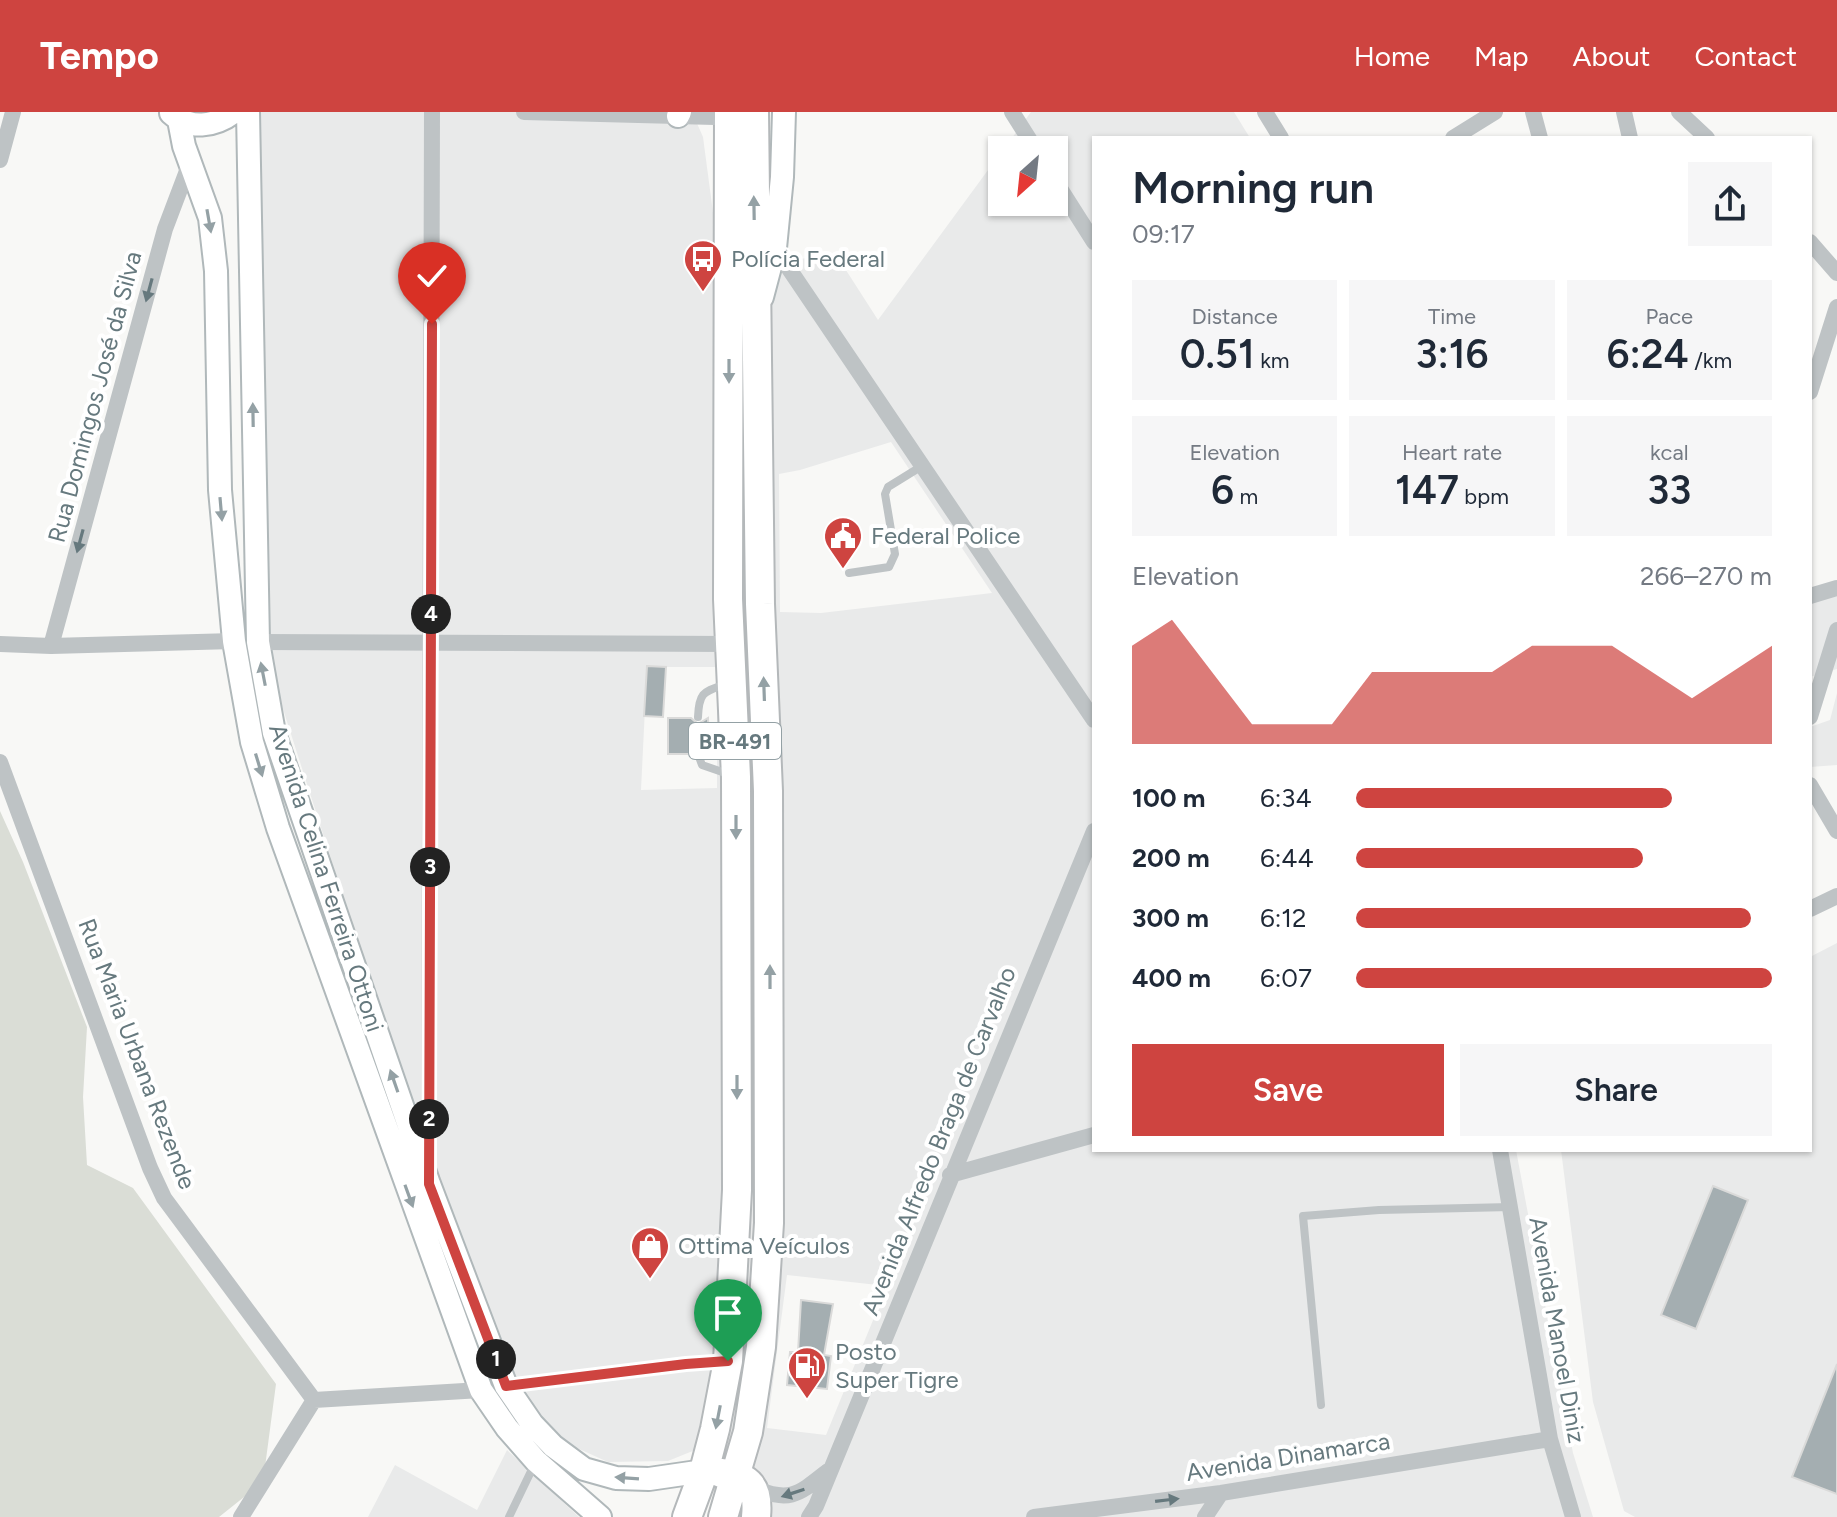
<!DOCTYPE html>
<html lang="en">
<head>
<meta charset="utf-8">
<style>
  :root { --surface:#fff; --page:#f6f6f7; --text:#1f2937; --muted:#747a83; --accent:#ce4440 }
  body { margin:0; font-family:Figtree,sans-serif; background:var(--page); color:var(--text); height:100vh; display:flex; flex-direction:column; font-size:30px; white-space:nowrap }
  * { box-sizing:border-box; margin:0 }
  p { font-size:26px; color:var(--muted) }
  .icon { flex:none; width:44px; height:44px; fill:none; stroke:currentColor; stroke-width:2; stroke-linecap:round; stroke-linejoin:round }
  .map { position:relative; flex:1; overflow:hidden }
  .drawer { position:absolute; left:1092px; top:24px; width:720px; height:1016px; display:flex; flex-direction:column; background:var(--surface); border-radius:0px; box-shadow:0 2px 6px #0004 }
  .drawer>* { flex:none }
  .needle { width:52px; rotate:207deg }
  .tools { position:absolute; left:988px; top:24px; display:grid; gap:16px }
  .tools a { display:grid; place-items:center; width:80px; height:80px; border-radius:0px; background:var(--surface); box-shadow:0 2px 6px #0004; font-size:40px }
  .pin { position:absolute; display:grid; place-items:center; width:68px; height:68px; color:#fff; margin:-82px -34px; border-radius:50% 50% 50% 0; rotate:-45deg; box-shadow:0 0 8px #0007 }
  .pin .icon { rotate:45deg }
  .km { position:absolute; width:40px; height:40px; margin:-20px; border-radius:50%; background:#222; color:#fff; font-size:22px; line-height:40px; text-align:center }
  .round { display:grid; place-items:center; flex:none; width:84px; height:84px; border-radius:0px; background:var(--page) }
  .headline { display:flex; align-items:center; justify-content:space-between; height:136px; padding:0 40px }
  h1 { font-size:44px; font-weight:600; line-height:60px }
  .stats { display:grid; grid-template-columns:repeat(3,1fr); gap:12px; height:136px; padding:8px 40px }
  .stats div { display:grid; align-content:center; border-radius:0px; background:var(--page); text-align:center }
  .stats b { font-size:40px; font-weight:600 }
  .stats small { font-size:22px; font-weight:400 }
  .stats p { font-size:22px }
  .chart { height:224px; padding:16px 40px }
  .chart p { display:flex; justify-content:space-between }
  .chart svg { width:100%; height:144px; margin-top:8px; fill:var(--accent); opacity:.7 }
  .action { display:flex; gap:16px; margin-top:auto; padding:16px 40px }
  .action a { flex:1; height:92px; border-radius:0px; background:var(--accent); color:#fff; font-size:32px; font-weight:600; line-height:92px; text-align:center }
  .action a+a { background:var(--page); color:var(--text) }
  ul { padding:0 40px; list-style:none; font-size:26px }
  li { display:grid; grid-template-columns:128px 96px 1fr; align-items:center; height:60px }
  li i { height:20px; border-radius:10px; background:var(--accent) }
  header { display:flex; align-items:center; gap:48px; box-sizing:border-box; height:112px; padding:0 40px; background:var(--accent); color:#fff }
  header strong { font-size:38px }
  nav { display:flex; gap:44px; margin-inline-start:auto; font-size:28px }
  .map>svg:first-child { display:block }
</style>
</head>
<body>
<header>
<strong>Tempo</strong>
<nav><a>Home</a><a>Map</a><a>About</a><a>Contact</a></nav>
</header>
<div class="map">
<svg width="1837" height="1405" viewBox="0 0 1837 1405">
  <rect width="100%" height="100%" fill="#f8f8f6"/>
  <path fill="#e9eaea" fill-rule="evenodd" d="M 257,0 L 692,0 L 703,25 L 721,161 L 835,141 L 878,208 L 1002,39 L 1002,90 L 1054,90 L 1054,38 L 1003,38 L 1031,0 L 1234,0 L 1250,26 L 1094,26 L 1094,1038 L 1516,1038 L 1573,1341 L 1593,1405 L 732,1405 L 705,1334 L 668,1349 L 608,1350 L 557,1327 L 503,1259 L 399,959 L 274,569 L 265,517 ZM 891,330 L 992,481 L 821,501 L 780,500 L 779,362 L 800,358 ZM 647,555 L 717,555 L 717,676 L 641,678 ZM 787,1163 L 887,1174 L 826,1323 L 767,1316 Z
    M 1837,470 L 1837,557 L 1810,565 L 1810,477 Z
    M 1837,581 L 1837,653 L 1810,655 L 1810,615 L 1830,608 Z
    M 1837,831 L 1837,1405 L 1635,1405 L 1624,1399 L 1593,1290 L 1561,1038 L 1810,1038 L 1810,845 Z
    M 507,1338 L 579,1405 L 368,1405 L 395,1353 L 477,1398 Z"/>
  <path fill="#daddd6" d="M 0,699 L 23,750 L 87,915 L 83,985 L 87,1053 L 133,1076 L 276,1272 L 263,1370 L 219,1405 L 0,1405 Z"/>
  <path fill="#a4aeb1" stroke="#dadad9" stroke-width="2" d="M 647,554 L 666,555 L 663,605 L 644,604 Z
    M 668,606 L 691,606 L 698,612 L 708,606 L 709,641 L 698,635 L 693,637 L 691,642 L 668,642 Z
    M 1713,1074 L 1748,1088 L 1696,1217 L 1661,1203 Z
    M 801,1188 L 833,1192 L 824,1243 L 831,1244 L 827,1277 L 787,1273 L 790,1240 L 798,1240 Z
    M 1837,1252 L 1837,1382 L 1792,1365 Z"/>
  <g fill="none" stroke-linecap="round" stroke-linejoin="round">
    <g stroke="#b0b8ba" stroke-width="26">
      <path id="secondary" d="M 248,0 L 258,530 L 274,621 L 429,1072 L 506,1274 L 532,1312 L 553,1334 L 584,1357 L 616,1366 L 649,1367 L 704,1359
        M 171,1 C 190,18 214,15 234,0
        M 678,4 L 680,0
        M 179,8 L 184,34 L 210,106 L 216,159 L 220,378 L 234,529 L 252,630 L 278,716 L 481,1278 L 507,1316 L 536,1349 L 600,1405
        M 762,185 L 775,136 L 782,65 L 784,0"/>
    </g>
    <g stroke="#b4b8ba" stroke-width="32">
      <path id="highway" d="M 721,1361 C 750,1364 759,1376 756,1405
        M 687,1405 L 704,1359 L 715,1317 L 728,1249 L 737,1078 L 736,665 L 728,487 L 729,0
        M 723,1405 L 748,1320 L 761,1235 L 769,1111 L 768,679 L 760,492 L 754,0"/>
    </g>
    <path stroke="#bec3c5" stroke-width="8" d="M 849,461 L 889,455 L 895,442 L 885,382 L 888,375 L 922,354
      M 698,605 C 699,579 704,580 728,571
      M 698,642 L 702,653 L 731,663
      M 510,1274 L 686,1252 L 723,1250
      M 1321,1293 L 1303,1104 L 1379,1098 L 1511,1095
      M 509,1405 L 536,1349"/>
    <path stroke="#bec3c5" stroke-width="16" d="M 524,0 L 715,5
      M 1012,0 L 1036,38
      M 1265,0 L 1281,26
      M 1533,0 L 1540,26
      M 1624,0 L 1630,26
      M 1679,0 L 1707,26
      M 1453,26 L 1495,0
      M 0,48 L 13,0
      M 1054,67 L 1094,130
      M 1810,130 L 1837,161
      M 775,136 L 1094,608
      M 1810,280 L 1837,195
      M 1810,484 L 1837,476
      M 258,530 L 730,532
      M 0,532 L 51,534 L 234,529
      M 51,534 L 165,117 L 190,51
      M 1810,605 L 1837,518
      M 0,650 L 150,1056 L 164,1086 L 314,1288 L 481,1278
      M 1810,673 L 1837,719
      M 1810,797 L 1837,784
      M 1500,1038 L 1550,1327 L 1573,1405
      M 429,1058 L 432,0
      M 950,1063 L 1094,1023
      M 753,1375 C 789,1392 799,1382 828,1359
      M 241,1405 L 314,1288
      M 809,1405 L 816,1394 L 1094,719
      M 1034,1405 L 1221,1381 L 1550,1327
      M 1205,1405 L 1221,1381"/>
    <use href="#secondary" stroke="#fff" stroke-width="22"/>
    <use href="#highway" stroke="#fff" stroke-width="28"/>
  </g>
  <defs><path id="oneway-solid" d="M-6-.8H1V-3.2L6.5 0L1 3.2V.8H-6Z" transform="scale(2)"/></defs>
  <g fill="#94a1a5">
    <use href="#oneway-solid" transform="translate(754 96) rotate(-91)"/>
    <use href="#oneway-solid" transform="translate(209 109) rotate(80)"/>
    <use href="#oneway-solid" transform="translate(729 259) rotate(90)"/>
    <use href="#oneway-solid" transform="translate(253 303) rotate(-91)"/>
    <use href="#oneway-solid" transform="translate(221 397) rotate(85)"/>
    <use href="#oneway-solid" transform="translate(263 562) rotate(-101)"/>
    <use href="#oneway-solid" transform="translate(764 577) rotate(-92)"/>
    <use href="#oneway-solid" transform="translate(259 653) rotate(73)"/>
    <use href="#oneway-solid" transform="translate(736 715) rotate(90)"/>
    <use href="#oneway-solid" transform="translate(770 865) rotate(-90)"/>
    <use href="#oneway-solid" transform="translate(394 969) rotate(-109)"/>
    <use href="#oneway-solid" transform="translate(737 975) rotate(90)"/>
    <use href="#oneway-solid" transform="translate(409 1084) rotate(70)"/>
    <use href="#oneway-solid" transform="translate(718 1305) rotate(101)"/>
    <use href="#oneway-solid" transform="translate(627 1366) rotate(-176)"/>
  </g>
  <g fill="#66797e">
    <use href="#oneway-solid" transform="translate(149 178) rotate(105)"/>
    <use href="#oneway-solid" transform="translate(80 429) rotate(105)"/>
    <use href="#oneway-solid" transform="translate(793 1381) rotate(162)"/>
    <use href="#oneway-solid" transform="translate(1167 1388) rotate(-7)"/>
  </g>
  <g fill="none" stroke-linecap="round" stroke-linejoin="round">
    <g stroke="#fff" stroke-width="16">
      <path id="route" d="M 432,212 L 429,1072 L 506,1274 L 686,1252 L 728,1249"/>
    </g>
    <use href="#route" stroke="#ce4440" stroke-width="10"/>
  </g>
  <defs>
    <g id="bus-pin" transform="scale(2)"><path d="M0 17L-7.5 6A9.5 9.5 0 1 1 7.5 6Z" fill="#ce4440" stroke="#fff"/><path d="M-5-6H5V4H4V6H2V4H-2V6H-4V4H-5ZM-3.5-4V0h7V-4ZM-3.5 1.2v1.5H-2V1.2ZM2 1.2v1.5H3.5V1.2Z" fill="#fff"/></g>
    <g id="civic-pin" transform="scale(2)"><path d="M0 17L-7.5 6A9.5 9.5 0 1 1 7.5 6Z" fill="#ce4440" stroke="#fff"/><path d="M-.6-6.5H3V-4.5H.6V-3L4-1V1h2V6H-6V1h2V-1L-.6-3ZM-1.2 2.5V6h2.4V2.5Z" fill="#fff"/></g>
    <g id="shop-pin" transform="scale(2)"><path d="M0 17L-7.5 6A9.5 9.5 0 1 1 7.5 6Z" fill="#ce4440" stroke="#fff"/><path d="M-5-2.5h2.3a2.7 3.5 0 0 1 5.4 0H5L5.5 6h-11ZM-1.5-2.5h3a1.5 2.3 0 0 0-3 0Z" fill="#fff"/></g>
    <g id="fuel-pin" transform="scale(2)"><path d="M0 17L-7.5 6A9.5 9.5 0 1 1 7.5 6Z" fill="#ce4440" stroke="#fff"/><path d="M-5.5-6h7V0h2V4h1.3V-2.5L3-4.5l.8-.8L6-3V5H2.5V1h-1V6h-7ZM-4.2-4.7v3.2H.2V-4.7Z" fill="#fff"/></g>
  </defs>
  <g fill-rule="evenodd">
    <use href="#bus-pin" x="703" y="147"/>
    <use href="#civic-pin" x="843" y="424"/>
    <use href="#shop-pin" x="650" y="1134"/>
    <use href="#fuel-pin" x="807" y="1254"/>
  </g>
  <g text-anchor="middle" stroke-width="8" stroke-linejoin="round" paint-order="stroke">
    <rect fill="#fff" stroke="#94a1a5" stroke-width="2" x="689" y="611" width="92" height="36" rx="6"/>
    <g font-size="22" font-weight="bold" fill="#66797e">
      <text x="735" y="637">BR-491</text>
    </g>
    <g font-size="24" fill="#66797e" stroke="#fff" text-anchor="start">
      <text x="731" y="155">Polícia Federal</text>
      <text x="871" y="432">Federal Police</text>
      <text x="678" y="1142">Ottima Veículos</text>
      <text x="835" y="1248">Posto<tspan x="835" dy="28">Super Tigre</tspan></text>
    </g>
    <g font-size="24" fill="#66797e" stroke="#fff">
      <text transform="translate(95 285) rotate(-75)" y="8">Rua Domingos José da Silva</text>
      <text transform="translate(326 766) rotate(72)" y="8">Avenida Celina Ferreira Ottoni</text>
      <text transform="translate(137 942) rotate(69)" y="8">Rua Maria Urbana Rezende</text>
      <text transform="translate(939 1029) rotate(-68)" y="8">Avenida Alfredo Braga de Carvalho</text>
      <text transform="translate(1557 1218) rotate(80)" y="8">Avenida Manoel Diniz</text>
      <text transform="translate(1288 1345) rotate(-9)" y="8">Avenida Dinamarca</text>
    </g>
  </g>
</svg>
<div class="tools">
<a><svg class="needle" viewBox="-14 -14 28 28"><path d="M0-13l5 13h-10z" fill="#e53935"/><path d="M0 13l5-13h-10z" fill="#747a83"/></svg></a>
</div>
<div class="pin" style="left:728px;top:1249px;background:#1e9e55"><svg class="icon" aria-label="arrive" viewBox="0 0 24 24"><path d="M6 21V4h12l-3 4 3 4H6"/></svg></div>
<div class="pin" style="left:432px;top:212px;background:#d93025"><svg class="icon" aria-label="check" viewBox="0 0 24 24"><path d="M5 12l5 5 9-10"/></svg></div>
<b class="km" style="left:496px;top:1247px">1</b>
<b class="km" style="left:429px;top:1007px">2</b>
<b class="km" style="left:430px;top:755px">3</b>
<b class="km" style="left:431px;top:502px">4</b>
<section class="drawer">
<div class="headline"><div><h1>Morning run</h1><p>09:17</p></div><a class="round"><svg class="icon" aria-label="share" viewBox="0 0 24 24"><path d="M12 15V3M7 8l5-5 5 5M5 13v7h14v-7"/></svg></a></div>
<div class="stats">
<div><p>Distance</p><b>0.51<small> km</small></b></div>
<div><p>Time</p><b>3:16</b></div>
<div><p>Pace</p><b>6:24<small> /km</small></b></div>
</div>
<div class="stats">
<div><p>Elevation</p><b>6<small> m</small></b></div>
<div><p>Heart rate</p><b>147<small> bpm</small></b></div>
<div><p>kcal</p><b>33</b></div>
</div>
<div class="chart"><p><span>Elevation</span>266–270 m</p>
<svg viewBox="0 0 160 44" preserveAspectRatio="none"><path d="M0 44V14L10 6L20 22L30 38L40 38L50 38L60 22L70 22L80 22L90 22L100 14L110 14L120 14L130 22L140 30L150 22L160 14V44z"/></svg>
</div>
<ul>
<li><b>100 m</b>6:34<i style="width:76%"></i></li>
<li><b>200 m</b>6:44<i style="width:69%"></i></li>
<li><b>300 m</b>6:12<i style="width:95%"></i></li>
<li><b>400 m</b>6:07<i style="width:100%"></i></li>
</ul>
<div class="action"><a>Save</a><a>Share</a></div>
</section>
</div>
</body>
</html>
